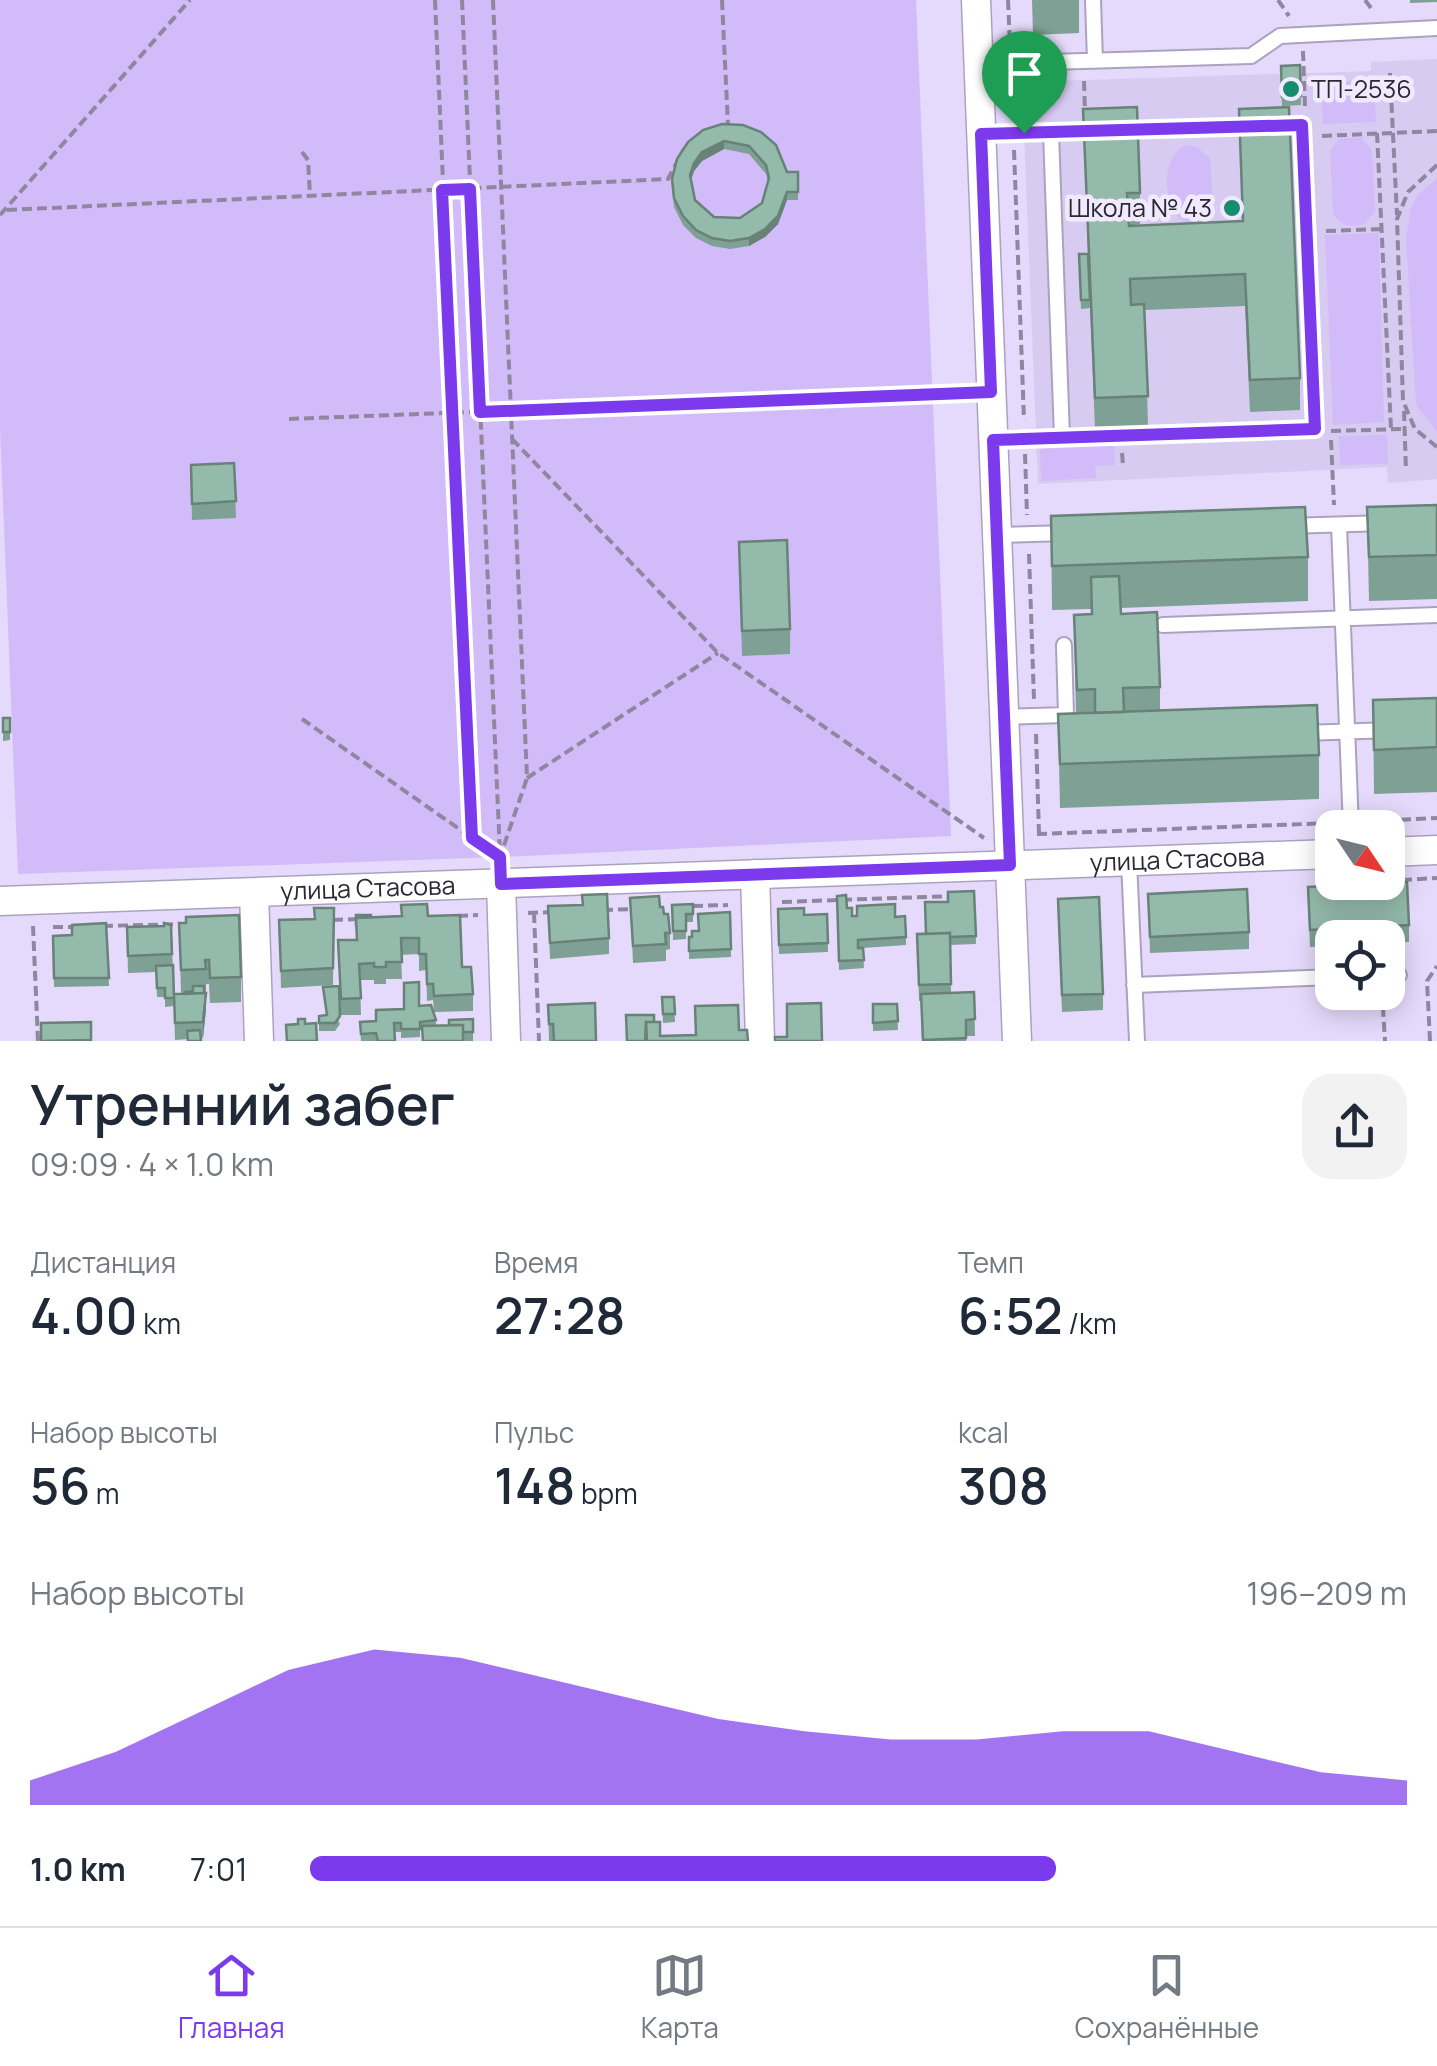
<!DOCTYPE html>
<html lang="ru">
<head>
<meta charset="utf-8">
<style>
  :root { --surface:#fff; --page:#f2f2f3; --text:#1f2937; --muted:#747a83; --line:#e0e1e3; --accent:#7c3aed }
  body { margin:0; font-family:Manrope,sans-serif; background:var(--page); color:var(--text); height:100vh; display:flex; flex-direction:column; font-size:38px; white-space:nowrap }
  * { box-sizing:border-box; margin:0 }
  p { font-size:32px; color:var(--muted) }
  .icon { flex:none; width:55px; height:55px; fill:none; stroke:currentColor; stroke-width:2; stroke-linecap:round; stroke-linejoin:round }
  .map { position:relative; height:1041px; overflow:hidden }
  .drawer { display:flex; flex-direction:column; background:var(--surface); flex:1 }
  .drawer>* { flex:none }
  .needle { width:65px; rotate:125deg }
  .buttons { position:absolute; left:1315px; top:810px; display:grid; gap:20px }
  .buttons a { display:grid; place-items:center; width:90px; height:90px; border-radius:20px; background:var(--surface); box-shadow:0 5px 25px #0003; font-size:50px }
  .pin { position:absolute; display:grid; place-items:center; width:85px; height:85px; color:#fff; margin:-102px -42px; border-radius:50% 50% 50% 0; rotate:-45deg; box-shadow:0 0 10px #0007 }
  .pin .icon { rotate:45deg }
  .round { display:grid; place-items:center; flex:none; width:105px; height:105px; border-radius:30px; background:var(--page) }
  .overview { display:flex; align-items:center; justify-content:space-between; height:170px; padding:0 30px }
  h1 { font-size:55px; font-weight:600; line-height:75px }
  .stats { display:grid; grid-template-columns:repeat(3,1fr); gap:15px; height:170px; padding:10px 30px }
  .stats div { display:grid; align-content:center }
  .stats b { font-size:50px; font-weight:600 }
  .stats small { font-size:28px; font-weight:400 }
  .stats p { font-size:28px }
  .chart { height:280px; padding:20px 30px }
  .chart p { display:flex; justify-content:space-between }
  .chart svg { width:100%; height:180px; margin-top:10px; fill:var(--accent); opacity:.7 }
  ul { padding:0 30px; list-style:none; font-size:32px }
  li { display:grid; grid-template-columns:160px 120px 1fr; align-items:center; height:75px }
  li i { height:25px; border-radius:12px; background:var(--accent) }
  .tabs { display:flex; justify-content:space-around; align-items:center; height:140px; border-top:2px solid var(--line); background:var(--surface); font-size:28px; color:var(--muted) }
  .tabs a { display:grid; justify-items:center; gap:5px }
  .tabs .active { color:var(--accent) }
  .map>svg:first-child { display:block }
</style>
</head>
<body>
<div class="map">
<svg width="1437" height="1041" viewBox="0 0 1437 1041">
  <rect width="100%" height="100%" fill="#e5dafb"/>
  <path fill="#d8cbf1" d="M 1437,59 L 1437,479 L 1388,483 L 1387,467 L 1038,484 L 1022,82 L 1371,71 L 1371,62 Z"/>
  <path fill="#d2bbf9" d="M 0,0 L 916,0 L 951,836 L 500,857 L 18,874 L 0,428 Z
    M 1374,80 L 1376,122 L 1323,124 L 1321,83 Z
    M 1361,137 L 1372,150 L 1375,211 L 1364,224 C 1350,228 1339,226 1333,212 L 1330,151 L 1339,139 Z
    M 1187,145 L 1197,147 L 1210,158 L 1213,205 L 1205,220 L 1189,224 C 1162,215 1158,155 1187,145 Z
    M 1437,178 L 1437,432 L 1416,405 L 1406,237 L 1411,208 L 1417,196 Z
    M 1379,233 L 1384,422 L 1333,425 L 1325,235 Z
    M 1387,435 L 1388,464 L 1340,465 L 1339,436 Z
    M 1114,445 L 1115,465 L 1095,466 L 1096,478 L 1041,481 L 1040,449 Z"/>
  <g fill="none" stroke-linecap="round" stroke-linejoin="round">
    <g stroke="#aca2c0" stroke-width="18">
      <path id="lane" d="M 1093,0 L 1095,61
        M 978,64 L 1251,56 L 1280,36 L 1437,28
        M 1051,133 L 1062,437
        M 981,134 L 1102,131
        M 993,439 L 1315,429 L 1302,125 L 1123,130
        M 1339,525 L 1351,828
        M 1287,526 L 1386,523
        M 997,535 L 1066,533
        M 1163,625 L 1437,615
        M 1004,717 L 1066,715 L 1064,645
        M 1303,733 L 1391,730
        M 1129,861 L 1137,1041
        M 1388,975 L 1399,975
        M 1134,985 L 1332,977"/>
    </g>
    <g stroke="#aca2c0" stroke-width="31">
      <g id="street">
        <path d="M 976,0 L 1017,1041"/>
        <path d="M 1388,852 L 1437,850"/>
        <path d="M 755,874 L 760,1041"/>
        <path d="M 501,884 L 506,1041"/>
        <path d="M 254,893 L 259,1041"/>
        <path id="s1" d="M 0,901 L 1332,854"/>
      </g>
    </g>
    <path stroke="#8f879f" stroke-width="4" stroke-dasharray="10 5" stroke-linecap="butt" d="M 435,0 L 472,838 L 500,857 L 527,778 L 493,0
      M 462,0 L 500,854
      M 722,0 L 728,125
      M 1008,0 L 1010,45
      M 1278,0 L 1289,16
      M 1365,0 L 1374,12
      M 1303,51 L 1305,107
      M 1390,73 L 1397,215
      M 1011,80 L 1012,115
      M 1084,81 L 1085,112
      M 1377,133 L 1391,429
      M 1322,136 L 1437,131
      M 1014,150 L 1024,420
      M 302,152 L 308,160 L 310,195
      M 1437,165 L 1408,192 L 1397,219 L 1403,401 L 1415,429 L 1437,447
      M 7,210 L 668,179 L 684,149
      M 0,215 L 190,0
      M 1326,231 L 1382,229
      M 1404,411 L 1406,471
      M 289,419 L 964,393
      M 1331,431 L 1404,429
      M 512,439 L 718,653 L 984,838
      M 1331,440 L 1334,505
      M 1122,453 L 1123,465
      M 1025,454 L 1027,515
      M 1029,554 L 1034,700
      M 302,719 L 472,838
      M 1036,734 L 1039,835
      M 527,778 L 718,653
      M 1371,821 L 1437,818
      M 1037,834 L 1332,823
      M 1402,880 L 1437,878
      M 782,902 L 953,896
      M 693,906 L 728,905
      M 603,910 L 633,909
      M 528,913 L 553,912
      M 534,913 L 539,1041
      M 458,916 L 478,915
      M 333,920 L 358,919
      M 33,926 L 38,1041
      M 103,926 L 183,924
      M 53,927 L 73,927
      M 1382,992 L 1385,1041
      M 1430,1041 L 1427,981 L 1437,966"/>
    <use href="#lane" stroke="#fff" stroke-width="14"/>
    <use href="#street" stroke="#fff" stroke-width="28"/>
  </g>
  <path fill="#7fa094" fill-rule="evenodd" d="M 1032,0 L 1079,0 L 1079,33 L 1033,35 Z
    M 1410,0 L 1437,0 L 1437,2 L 1410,3 Z
    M 1300,65 L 1301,105 L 1282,106 L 1281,66 Z
    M 1083,109 L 1140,193 L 1140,224 L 1129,226 L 1242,221 L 1239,109 L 1300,378 L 1300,410 L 1250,412 L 1245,306 L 1145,310 L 1148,427 L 1095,429 L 1090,308 L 1081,309 L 1079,262 L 1088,254 Z
    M 722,124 L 787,172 L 798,172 L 798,200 L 787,200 L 778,224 L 765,237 L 749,246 L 730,249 L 712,246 L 696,238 L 683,225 L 674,207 L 672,187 L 672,179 ZM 724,149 L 749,154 L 766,174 L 768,182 L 762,203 L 740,218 L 714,217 L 695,200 L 691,180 L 694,171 L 702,161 Z
    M 234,463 L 236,518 L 192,520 L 191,465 Z
    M 1437,505 L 1437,599 L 1369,601 L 1367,507 Z
    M 1051,516 L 1308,557 L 1308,601 L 1121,608 L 1121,614 L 1160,687 L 1160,710 L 1319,755 L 1319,799 L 1060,808 L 1058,714 L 1076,713 L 1074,619 L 1091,614 L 1091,609 L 1052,610 Z
    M 739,542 L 790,629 L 790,654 L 742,656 Z
    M 1437,698 L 1437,792 L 1374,794 L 1373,700 Z
    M 3,718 L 10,718 L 10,740 L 3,741 Z
    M 974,891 L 976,944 L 950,945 L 951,993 L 974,992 L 975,1036 L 966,1036 L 966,1041 L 922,1041 L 921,1001 L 919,1001 L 917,934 L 926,934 L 948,902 Z
    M 1148,894 L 1249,932 L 1249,949 L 1150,953 Z
    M 837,896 L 852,916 L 895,917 L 906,937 L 906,945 L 863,948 L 864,968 L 839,970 Z
    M 630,898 L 660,907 L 664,914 L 670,933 L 670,949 L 666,950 L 666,961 L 633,963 Z
    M 693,904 L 693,922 L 686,922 L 686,939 L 673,940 L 672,905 Z
    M 1308,904 L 1409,925 L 1409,942 L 1388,943 L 1388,938 L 1332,938 L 1332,946 L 1310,947 Z
    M 548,906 L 609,938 L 609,954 L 550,959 Z
    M 334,908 L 333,985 L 281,988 L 279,920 L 314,919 Z
    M 778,909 L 804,915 L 827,914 L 828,952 L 779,954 Z
    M 730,912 L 731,957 L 689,959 L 689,937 L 692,937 L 699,931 Z
    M 428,916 L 462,967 L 473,994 L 473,1011 L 434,1012 L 433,1000 L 427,1001 L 426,970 L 419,971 L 419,954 L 401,955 L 402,979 L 386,979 L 386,984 L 374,984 L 374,980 L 360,980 L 361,1015 L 341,1015 L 338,940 L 356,940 L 371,917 Z
    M 1058,916 L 1103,994 L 1103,1010 L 1062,1012 Z
    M 106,923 L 109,986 L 54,987 L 53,936 L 72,935 Z
    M 179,923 L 241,977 L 241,1002 L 210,1003 L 209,984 L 206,984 L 206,1009 L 203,1038 L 175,1040 L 174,1006 L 165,1007 L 165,997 L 157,997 L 156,972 L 128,973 L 127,927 L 171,925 L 174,994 L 181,994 Z
    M 323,987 L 340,1024 L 335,1031 L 319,1031 L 319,1016 L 326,1015 Z
    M 662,997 L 674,997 L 675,1022 L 663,1023 Z
    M 873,1004 L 897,1004 L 898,1030 L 873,1031 Z
    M 548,1005 L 596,1041 L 549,1041 Z
    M 419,1006 L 436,1020 L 436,1025 L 449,1025 L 473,1019 L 473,1041 L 422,1041 L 422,1030 L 420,1030 L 420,1037 L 401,1038 L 401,1032 L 394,1032 L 395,1041 L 361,1041 L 360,1022 L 376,1021 L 404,1009 Z"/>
  <path fill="#688278" d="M 724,141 L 724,149 L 702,161 L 694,171 L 690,183 L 690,175 L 694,163 L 702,152 Z
    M 787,192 L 787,200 L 778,224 L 765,237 L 749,246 L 749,238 Z
    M 206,993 L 206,1009 L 203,1038 L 203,1022 Z"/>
  <path fill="#94baac" stroke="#688278" stroke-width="2.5" fill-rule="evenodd" d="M 1300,65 L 1301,96 L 1282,97 L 1281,66 Z
    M 1137,107 L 1140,193 L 1127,193 L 1129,226 L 1243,221 L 1239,109 L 1289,107 L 1300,378 L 1250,380 L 1245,274 L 1130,279 L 1131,305 L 1144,304 L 1148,396 L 1095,398 L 1083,109 Z
    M 722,124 L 743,125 L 761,132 L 776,145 L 787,172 L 798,172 L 798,192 L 787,192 L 778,216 L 765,229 L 749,238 L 730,241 L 712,238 L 696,230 L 683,216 L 674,198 L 672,179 L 677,159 L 688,142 L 703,130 ZM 724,141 L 749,146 L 766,165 L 769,178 L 762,203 L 740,218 L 714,217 L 695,200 L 690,175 L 694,163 L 702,152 Z
    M 1079,254 L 1088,254 L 1090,300 L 1081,300 Z
    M 234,463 L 236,501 L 192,504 L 191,465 Z
    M 1437,505 L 1437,555 L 1369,557 L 1367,507 Z
    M 1305,507 L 1308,557 L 1052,566 L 1051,516 Z
    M 787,540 L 790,629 L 742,631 L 739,542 Z
    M 1119,576 L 1121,614 L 1157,612 L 1160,687 L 1123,688 L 1124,712 L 1095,713 L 1095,689 L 1077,690 L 1074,615 L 1092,614 L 1091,577 Z
    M 1437,698 L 1437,747 L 1374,750 L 1373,700 Z
    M 1317,705 L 1319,755 L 1060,764 L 1058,714 Z
    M 3,718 L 10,718 L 10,732 L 3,732 Z
    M 1407,882 L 1409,925 L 1310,930 L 1308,887 Z
    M 1247,889 L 1249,932 L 1150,937 L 1148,894 Z
    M 974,891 L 976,936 L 950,937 L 950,933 L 926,934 L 925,902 L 948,902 L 948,892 Z
    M 607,894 L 609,938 L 550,943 L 548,906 L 583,905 L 582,895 Z
    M 846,895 L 847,908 L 852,908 L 852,916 L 857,916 L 857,906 L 895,904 L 895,917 L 905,916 L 906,937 L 858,940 L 858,948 L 863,948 L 864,960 L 839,961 L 837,896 Z
    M 659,896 L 660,907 L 663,907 L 664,914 L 668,914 L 670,933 L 665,933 L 666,944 L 633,946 L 630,898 Z
    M 1099,897 L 1103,994 L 1062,995 L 1058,899 Z
    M 427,904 L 428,916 L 460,915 L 462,967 L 471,967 L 473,994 L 434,996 L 433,984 L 427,984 L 426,954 L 419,954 L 419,938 L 401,938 L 402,962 L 386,962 L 386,967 L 374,967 L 374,963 L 359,964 L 361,998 L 341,999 L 338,940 L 357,940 L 356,918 L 402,916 L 401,905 Z
    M 693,904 L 693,914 L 686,914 L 686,931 L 673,931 L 672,905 Z
    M 314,908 L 334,908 L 333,968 L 281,971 L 279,920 L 315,919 Z
    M 804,908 L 804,915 L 827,914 L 828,943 L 779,945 L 778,909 Z
    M 730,912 L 731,949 L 689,951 L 689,937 L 692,937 L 692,931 L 699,931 L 698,914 Z
    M 239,915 L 241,977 L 210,978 L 209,960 L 205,960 L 206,969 L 181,970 L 179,923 L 186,923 L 186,917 Z
    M 356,915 L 371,915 L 371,917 L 356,918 L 356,926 Z
    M 106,923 L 109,978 L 54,978 L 53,936 L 72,935 L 72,925 Z
    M 164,923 L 171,925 L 172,954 L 128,956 L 127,927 L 164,926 Z
    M 950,933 L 951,984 L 919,985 L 917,934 Z
    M 173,965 L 174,998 L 165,998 L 165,988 L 157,988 L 156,966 Z
    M 419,982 L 419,1006 L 431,1005 L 436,1020 L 420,1022 L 420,1029 L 401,1029 L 401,1023 L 394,1023 L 395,1041 L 378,1041 L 376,1033 L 361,1034 L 360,1022 L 376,1021 L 376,1010 L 404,1009 L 404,983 Z
    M 193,986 L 204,986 L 204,993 L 185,994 L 185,992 L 193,991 Z
    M 339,986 L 340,1016 L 335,1023 L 319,1023 L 319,1016 L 327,1015 L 323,987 Z
    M 974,992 L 975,1019 L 966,1020 L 966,1038 L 923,1040 L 921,994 Z
    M 206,993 L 203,1022 L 175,1023 L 174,994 Z
    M 662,997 L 674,997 L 675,1014 L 663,1014 Z
    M 595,1003 L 596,1041 L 554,1041 L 553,1024 L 549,1024 L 548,1005 Z
    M 821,1003 L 822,1041 L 775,1041 L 775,1037 L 787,1037 L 787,1004 Z
    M 873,1004 L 897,1004 L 898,1021 L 873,1023 Z
    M 738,1005 L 739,1030 L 747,1030 L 748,1041 L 647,1041 L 646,1022 L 660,1022 L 660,1036 L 696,1035 L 695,1006 Z
    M 626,1015 L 654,1015 L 654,1022 L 646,1022 L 645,1041 L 627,1041 Z
    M 298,1019 L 305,1019 L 305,1024 L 316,1023 L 317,1041 L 287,1041 L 286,1025 L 298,1024 Z
    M 473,1019 L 473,1032 L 463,1032 L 463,1025 L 449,1025 L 449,1020 Z
    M 91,1022 L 91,1040 L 41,1041 L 41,1023 Z
    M 463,1025 L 463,1041 L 423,1041 L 422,1026 Z
    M 200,1030 L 201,1041 L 188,1041 L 187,1031 Z"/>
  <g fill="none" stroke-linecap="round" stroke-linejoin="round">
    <g stroke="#fff" stroke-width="20">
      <path id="route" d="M 1302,125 L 1315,429 L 993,440 L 1010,865 L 501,884 L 500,857 L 472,838 L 442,190 L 470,189 L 480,412 L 991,392 L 981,134 Z"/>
    </g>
    <use href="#route" stroke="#7c3aed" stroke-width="12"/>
  </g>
  <g fill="#178d70" stroke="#f1eafe" stroke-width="4">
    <circle cx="1291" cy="89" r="10"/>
    <circle cx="1232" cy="208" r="10"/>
  </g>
  <g text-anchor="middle" stroke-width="9" stroke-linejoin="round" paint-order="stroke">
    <g font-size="25" fill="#2b2733" stroke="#f1eafe" text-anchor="start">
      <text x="1311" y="98">ТП-2536</text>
      <text x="1212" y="217" text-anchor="end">Школа № 43</text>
    </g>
    <g font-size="25" fill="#2b2733" stroke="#f1eafe">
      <text dy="9" stroke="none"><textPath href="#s1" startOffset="1178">улица Стасова</textPath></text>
      <text dy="9" stroke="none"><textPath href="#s1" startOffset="368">улица Стасова</textPath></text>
    </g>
  </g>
</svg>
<div class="buttons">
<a><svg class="needle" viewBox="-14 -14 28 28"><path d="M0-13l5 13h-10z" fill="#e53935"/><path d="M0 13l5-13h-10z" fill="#747a83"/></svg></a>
<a><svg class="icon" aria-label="locate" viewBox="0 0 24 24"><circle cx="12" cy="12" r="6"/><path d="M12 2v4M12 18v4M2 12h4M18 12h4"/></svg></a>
</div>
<div class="pin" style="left:1024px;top:133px;background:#1e9e55"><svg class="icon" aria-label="arrive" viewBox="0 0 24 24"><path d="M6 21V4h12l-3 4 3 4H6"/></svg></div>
</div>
<section class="drawer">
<div class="overview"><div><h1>Утренний забег</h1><p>09:09 · 4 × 1.0 km</p></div><a class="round"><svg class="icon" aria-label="share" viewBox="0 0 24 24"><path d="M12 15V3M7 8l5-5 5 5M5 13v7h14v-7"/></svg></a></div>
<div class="stats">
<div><p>Дистанция</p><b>4.00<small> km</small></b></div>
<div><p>Время</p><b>27:28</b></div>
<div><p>Темп</p><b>6:52<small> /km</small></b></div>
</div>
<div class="stats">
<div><p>Набор высоты</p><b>56<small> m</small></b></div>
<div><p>Пульс</p><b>148<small> bpm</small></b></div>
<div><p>kcal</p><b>308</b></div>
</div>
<div class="chart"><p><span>Набор высоты</span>196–209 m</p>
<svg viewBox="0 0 160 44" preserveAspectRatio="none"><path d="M0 44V38L10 31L20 21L30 11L40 6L50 8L60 13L70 18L80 23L90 26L100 28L110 28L120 26L130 26L140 31L150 36L160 38V44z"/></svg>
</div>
<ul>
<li><b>1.0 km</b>7:01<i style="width:68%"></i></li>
</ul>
</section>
<nav class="tabs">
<a class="active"><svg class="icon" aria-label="home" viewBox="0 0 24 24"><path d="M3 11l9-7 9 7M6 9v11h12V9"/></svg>Главная</a>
<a><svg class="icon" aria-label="map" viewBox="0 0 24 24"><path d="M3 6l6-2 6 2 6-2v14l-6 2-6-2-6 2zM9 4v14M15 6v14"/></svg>Карта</a>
<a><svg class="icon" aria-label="saved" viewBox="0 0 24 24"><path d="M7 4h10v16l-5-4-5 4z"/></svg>Сохранённые</a>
</nav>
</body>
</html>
